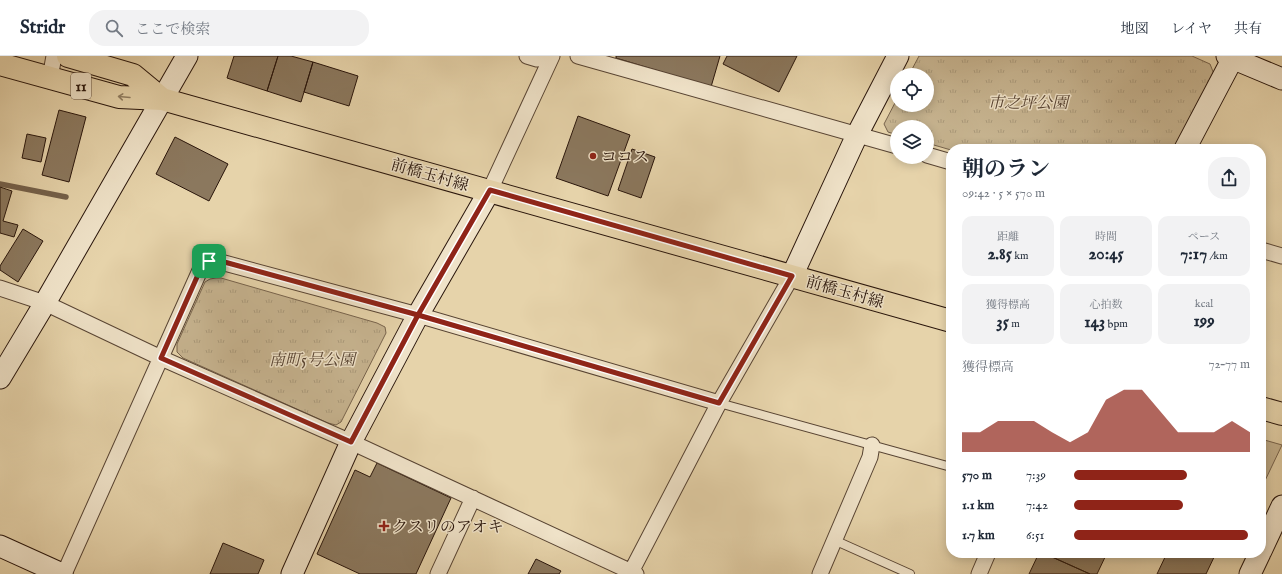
<!DOCTYPE html>
<html lang="ja">
<head>
<meta charset="utf-8">
<style>
  :root { --surface:#fff; --page:#f2f2f3; --text:#1f2937; --muted:#747a83; --line:#e0e1e3; --accent:#8f2418 }
  body { margin:0; font-family:"IM FELL English","Noto Serif JP",serif; background:var(--page); color:var(--text); height:100vh; display:flex; flex-direction:column; font-size:15px; white-space:nowrap }
  * { box-sizing:border-box; margin:0 }
  p { font-size:13px; color:var(--muted) }
  .icon { flex:none; width:22px; height:22px; fill:none; stroke:currentColor; stroke-width:2; stroke-linecap:round; stroke-linejoin:round }
  .map { position:relative; flex:1; overflow:hidden }
  .sheet { position:absolute; left:946px; top:88px; width:320px; height:414px; display:flex; flex-direction:column; background:var(--surface); border-radius:16px; box-shadow:0 2px 10px #0003 }
  .sheet>* { flex:none }
  .buttons { position:absolute; left:890px; top:12px; display:grid; gap:8px }
  .buttons a { display:grid; place-items:center; width:44px; height:44px; border-radius:50%; background:var(--surface); box-shadow:0 2px 10px #0003; font-size:20px }
  .pin { position:absolute; display:grid; place-items:center; width:34px; height:34px; color:#fff; margin:-17px; border-radius:8px; box-shadow:0 2px 6px #0006 }
  .round { display:grid; place-items:center; flex:none; width:42px; height:42px; border-radius:16px; background:var(--page) }
  .overview { display:flex; align-items:center; justify-content:space-between; height:68px; padding:0 16px }
  h1 { font-size:22px; font-weight:700; line-height:30px }
  .stats { display:grid; grid-template-columns:repeat(3,1fr); gap:6px; height:68px; padding:4px 16px }
  .stats div { display:grid; align-content:center; border-radius:10px; background:var(--page); text-align:center }
  .stats b { font-size:17px; font-weight:700 }
  .stats small { font-size:11px; font-weight:400 }
  .stats p { font-size:11px }
  .chart { height:112px; padding:8px 16px }
  .chart p { display:flex; justify-content:space-between }
  .chart svg { width:100%; height:72px; margin-top:4px; fill:var(--accent); opacity:.7 }
  ul { padding:0 16px; list-style:none; font-size:13px }
  li { display:grid; grid-template-columns:64px 48px 1fr; align-items:center; height:30px }
  li i { height:10px; border-radius:5px; background:var(--accent) }
  header { display:flex; align-items:center; gap:24px; box-sizing:border-box; height:56px; padding:0 20px; background:var(--surface); border-bottom:1px solid var(--line) }
  header strong { font-size:19px }
  nav { display:flex; gap:22px; margin-inline-start:auto; font-size:14px }
  .search { width:280px; height:36px; background:var(--page); display:flex; align-items:center; gap:10px; box-sizing:border-box; padding:0 14px; border-radius:16px; color:var(--muted); font-size:15px }
  .map>svg:first-child { display:block }
</style>
</head>
<body>
<header>
<strong>Stridr</strong>
<div class="search"><svg class="icon" aria-label="search" viewBox="0 0 24 24"><circle cx="10" cy="10" r="6"/><path d="M15 15l6 6"/></svg>ここで検索</div>
<nav><a>地図</a><a>レイヤ</a><a>共有</a></nav>
</header>
<div class="map">
<svg width="1282" height="518" viewBox="0 0 1282 518">
  <defs>
    <pattern id="grass-tufts" width="24" height="20" patternUnits="userSpaceOnUse"><rect width="24" height="20" fill="#c6b38f"/><path d="M3 7l-1-3M5 7V3M7 7l1-3M15 17l-1-3M17 17v-4M19 17l1-3" fill="none" stroke="#aa997a"/></pattern>
  </defs>
  <rect width="100%" height="100%" fill="#e6d3aa"/>
  <filter id="stains"><feTurbulence type="fractalNoise" baseFrequency=".005" numOctaves="4"/><feColorMatrix values="0 0 0 0 .2 0 0 0 0 .09 0 0 0 0 .02 0 0 0 .5 -.17"/></filter>
  <radialGradient id="worn" r=".72"><stop offset=".6" stop-color="#630" stop-opacity="0"/><stop offset="1" stop-color="#630" stop-opacity=".3"/></radialGradient>
  <path fill="url(#grass-tufts)" stroke="#78644d" d="M 919,0 L 1192,0 L 1210,8 L 1214,18 L 1175,93 L 951,94 L 927,87 L 927,71 L 897,71 L 897,79 L 888,76 L 884,68 L 897,43 L 897,49 L 927,49 L 927,19 L 909,19 Z
    M 216,222 L 221,222 L 377,267 L 385,271 L 386,277 L 341,366 L 336,369 L 328,367 L 183,302 L 177,296 L 177,288 L 205,226 L 210,223 Z"/>
  <path fill="#c6b38f" stroke="#78644d" d="M 1261,383 L 1282,389 L 1261,433 Z"/>
  <g fill="none" stroke-linecap="round" stroke-linejoin="round">
    <path stroke="#74604a" stroke-width="5.5" d="M 0,128 L 66,141"/>
  </g>
  <path fill="#8b785e" stroke="#29150b" d="M 234,0 L 278,0 L 267,35 L 227,22 Z
    M 278,0 L 291,0 L 313,6 L 301,46 L 267,35 Z
    M 616,0 L 720,0 L 711,31 L 616,2 Z
    M 727,0 L 797,0 L 779,36 L 723,8 Z
    M 313,6 L 358,20 L 349,50 L 304,36 Z
    M 59,54 L 86,61 L 69,126 L 42,119 Z
    M 578,60 L 630,79 L 608,140 L 556,122 Z
    M 27,78 L 46,82 L 41,106 L 22,102 Z
    M 175,81 L 228,108 L 209,145 L 156,118 Z
    M 632,93 L 655,101 L 641,142 L 618,134 Z
    M 0,131 L 12,135 L 3,165 L 18,169 L 14,181 L 0,177 Z
    M 23,173 L 43,185 L 18,226 L 0,214 L 0,210 Z
    M 377,407 L 451,442 L 416,518 L 360,518 L 317,498 L 355,414 L 370,421 Z
    M 223,487 L 264,504 L 258,518 L 210,518 Z
    M 1039,497 L 1043,497 L 1090,518 L 1029,518 Z
    M 1052,497 L 1107,497 L 1097,518 L 1090,518 L 1050,500 Z
    M 1167,497 L 1216,497 L 1206,518 L 1157,518 Z
    M 536,503 L 561,515 L 559,518 L 528,518 Z"/>
  <g fill="none" stroke-linecap="round" stroke-linejoin="round">
    <g stroke="#584433" stroke-width="10">
      <path id="lane" d="M 719,347 L 951,411
        M 834,484 L 910,518"/>
    </g>
    <g stroke="#584433" stroke-width="17">
      <path id="street" d="M 527,0 L 537,3 L 551,0
        M 578,0 L 897,90
        M 50,22 L 54,0
        M 927,99 L 951,106
        M 490,134 L 552,0
        M 1261,194 L 1282,200
        M 0,232 L 45,247 L 161,302 L 351,386 L 636,518
        M 64,518 L 201,212 L 209,205 L 217,205 L 418,259 L 719,347
        M 438,518 L 473,442
        M 630,518 L 719,347 L 792,220
        M 820,518 L 870,401 L 872,389
        M 979,518 L 988,497"/>
    </g>
    <g stroke="#29150b" stroke-width="23">
      <path id="secondary" d="M 1227,0 L 1282,23
        M 1185,93 L 1234,0
        M 792,220 L 857,79 L 898,0
        M 0,322 L 45,247 L 187,0
        M 0,490 L 62,518
        M 1261,495 L 1282,450
        M 292,518 L 351,386 L 418,259 L 490,134
        M 1250,518 L 1260,497"/>
    </g>
    <g stroke="#29150b" stroke-width="24">
      <path id="primary" d="M 68,0 L 133,19 L 162,43
        M 0,8 L 119,41 L 162,43 L 951,265
        M 1261,352 L 1282,358"/>
    </g>
    <use href="#lane" stroke="#efe2c8" stroke-width="8"/>
    <use href="#street" stroke="#efe2c8" stroke-width="15"/>
    <use href="#secondary" stroke="#efe2c8" stroke-width="21"/>
    <use href="#primary" stroke="#e6d3aa" stroke-width="22"/>
  </g>
  <defs><path id="oneway-shaft" d="M-6 0H5M1.5-3L5.5 0L1.5 3" fill="none" stroke-width="1.6" stroke-linecap="round" stroke-linejoin="round"/></defs>
  <use stroke="#917e62" href="#oneway-shaft" transform="translate(124 41) rotate(-175)"/>
  <g fill="none" stroke-linecap="round" stroke-linejoin="round">
    <g stroke="#fff" stroke-width="8">
      <path id="route" d="M 209,205 L 201,212 L 161,302 L 351,386 L 418,259 L 719,347 L 792,220 L 490,134 L 418,259 L 217,204 L 209,205"/>
    </g>
    <use href="#route" stroke="#8f2418" stroke-width="5"/>
  </g>
  <g fill="#8f2418" stroke="#efe2c8" stroke-width="1.5">
    <circle cx="593" cy="100" r="4"/>
    <path d="M382 464h4v4h4v4h-4v4h-4v-4h-4v-4h4z"/>
  </g>
  <g text-anchor="middle" stroke-width="3" stroke-linejoin="round" paint-order="stroke">
    <rect fill="#efe2c8" stroke="#645244" stroke-width="1" x="71" y="17" width="20" height="26" rx="3"/>
    <g font-size="15" font-weight="bold" fill="#29150b">
      <text x="81" y="35">11</text>
    </g>
    <g font-size="16" font-style="italic" fill="#584433" stroke="#efe2c8">
      <text x="1028" y="52">市之坪公園</text>
      <text x="312" y="309">南町5号公園</text>
    </g>
    <g font-size="16" fill="#29150b" stroke="#efe2c8" text-anchor="start">
      <text x="601" y="106">ココス</text>
      <text x="392" y="476">クスリのアオキ</text>
    </g>
    <g font-size="16" fill="#29150b" stroke="#efe2c8">
      <text transform="translate(430 118) rotate(16)" y="6">前橋玉村線</text>
      <text transform="translate(845 235) rotate(16)" y="6">前橋玉村線</text>
    </g>
  </g>
  <rect width="100%" height="100%" filter="url(#stains)"/>
  <rect width="100%" height="100%" fill="url(#worn)"/>
</svg>
<div class="buttons">
<a><svg class="icon" aria-label="locate" viewBox="0 0 24 24"><circle cx="12" cy="12" r="6"/><path d="M12 2v4M12 18v4M2 12h4M18 12h4"/></svg></a>
<a><svg class="icon" aria-label="layers" viewBox="0 0 24 24"><path d="M12 4l9 5-9 5-9-5zM3 14l9 5 9-5"/></svg></a>
</div>
<div class="pin" style="left:209px;top:205px;background:#1e9e55"><svg class="icon" aria-label="arrive" viewBox="0 0 24 24"><path d="M6 21V4h12l-3 4 3 4H6"/></svg></div>
<section class="sheet">
<div class="overview"><div><h1>朝のラン</h1><p>09:42 · 5 × 570 m</p></div><a class="round"><svg class="icon" aria-label="share" viewBox="0 0 24 24"><path d="M12 15V3M7 8l5-5 5 5M5 13v7h14v-7"/></svg></a></div>
<div class="stats">
<div><p>距離</p><b>2.85<small> km</small></b></div>
<div><p>時間</p><b>20:45</b></div>
<div><p>ペース</p><b>7:17<small> /km</small></b></div>
</div>
<div class="stats">
<div><p>獲得標高</p><b>35<small> m</small></b></div>
<div><p>心拍数</p><b>143<small> bpm</small></b></div>
<div><p>kcal</p><b>199</b></div>
</div>
<div class="chart"><p><span>獲得標高</span>72–77 m</p>
<svg viewBox="0 0 160 44" preserveAspectRatio="none"><path d="M0 44V32L10 32L20 25L30 25L40 25L50 32L60 38L70 32L80 12L90 6L100 6L110 19L120 32L130 32L140 32L150 25L160 32V44z"/></svg>
</div>
<ul>
<li><b>570 m</b>7:39<i style="width:64%"></i></li>
<li><b>1.1 km</b>7:42<i style="width:62%"></i></li>
<li><b>1.7 km</b>6:51<i style="width:99%"></i></li>
</ul>
</section>
</div>
</body>
</html>
